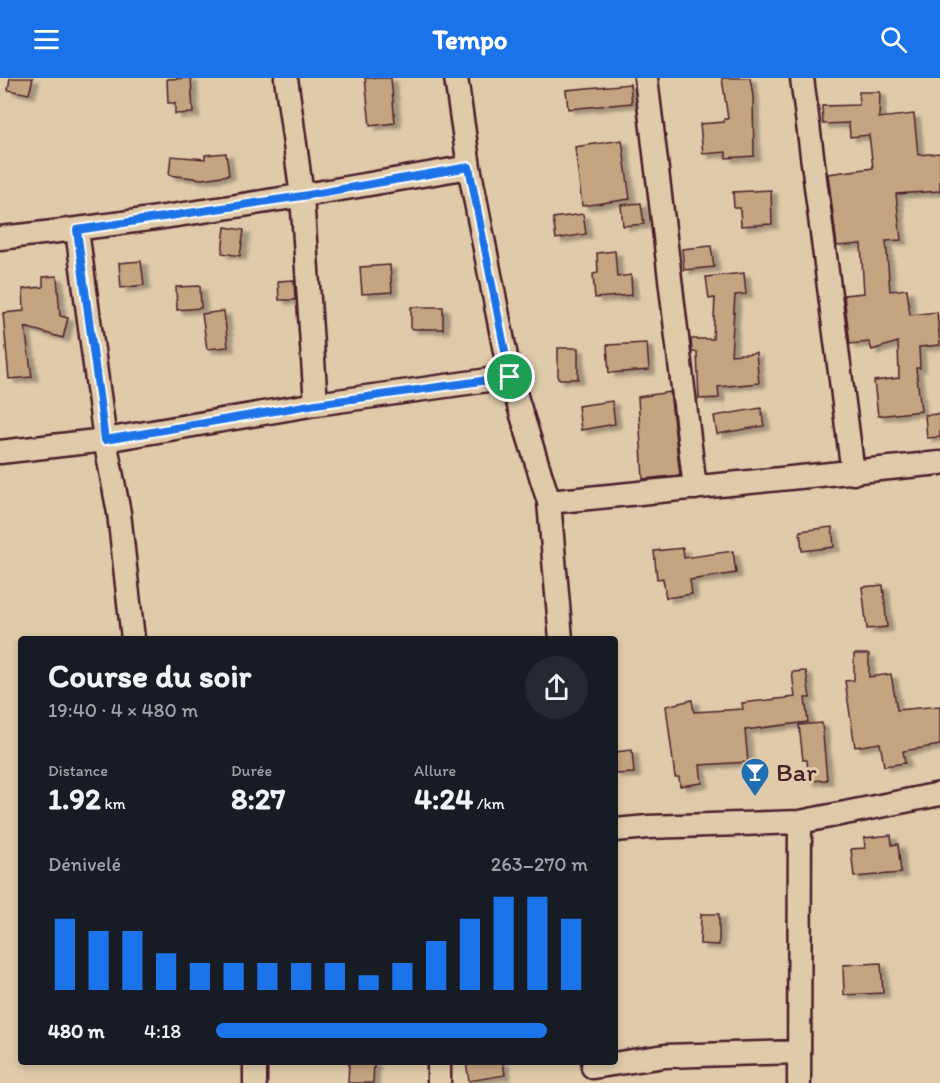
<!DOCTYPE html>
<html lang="fr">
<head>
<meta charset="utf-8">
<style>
  :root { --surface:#171b24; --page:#242831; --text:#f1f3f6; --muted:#9ea1a6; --accent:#1a73e8 }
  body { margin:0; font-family:Itim,sans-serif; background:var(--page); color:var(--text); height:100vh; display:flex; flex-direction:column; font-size:22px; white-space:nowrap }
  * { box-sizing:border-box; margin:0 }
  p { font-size:20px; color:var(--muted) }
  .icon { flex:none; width:33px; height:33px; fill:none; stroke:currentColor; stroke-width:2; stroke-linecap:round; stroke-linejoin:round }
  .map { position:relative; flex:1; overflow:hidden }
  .sheet { position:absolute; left:18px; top:558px; width:600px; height:429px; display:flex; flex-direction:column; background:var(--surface); border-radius:6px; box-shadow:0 3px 9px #0003 }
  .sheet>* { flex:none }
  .pin { position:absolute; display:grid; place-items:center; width:51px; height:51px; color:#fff; margin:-26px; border:3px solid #fff; border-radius:50%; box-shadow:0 2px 6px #0007 }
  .round { display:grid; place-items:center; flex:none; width:63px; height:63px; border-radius:32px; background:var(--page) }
  .summary { display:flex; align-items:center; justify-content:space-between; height:102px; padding:0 30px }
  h1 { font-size:33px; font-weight:700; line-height:45px }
  .metrics { display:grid; grid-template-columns:repeat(3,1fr); gap:9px; height:102px; padding:6px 30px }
  .metrics div { display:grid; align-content:center }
  .metrics b { font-size:30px; font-weight:700 }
  .metrics small { font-size:16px; font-weight:400 }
  .metrics p { font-size:16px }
  .chart { height:168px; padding:12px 30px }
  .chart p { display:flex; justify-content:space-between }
  .chart svg { width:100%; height:108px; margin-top:6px; stroke:var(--accent); stroke-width:6 }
  ul { padding:0 30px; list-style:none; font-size:20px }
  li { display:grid; grid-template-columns:96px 72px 1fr; align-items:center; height:45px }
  li i { height:15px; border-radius:8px; background:var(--accent) }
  header { display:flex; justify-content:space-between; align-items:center; height:78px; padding:0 30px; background:var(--accent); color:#fff; font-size:27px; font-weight:700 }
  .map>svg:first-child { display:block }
</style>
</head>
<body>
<header><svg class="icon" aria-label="menu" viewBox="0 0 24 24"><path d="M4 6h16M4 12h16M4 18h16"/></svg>Tempo<svg class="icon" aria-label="search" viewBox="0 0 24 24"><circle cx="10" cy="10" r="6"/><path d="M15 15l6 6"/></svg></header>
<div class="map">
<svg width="940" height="1005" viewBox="0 0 940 1005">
  <defs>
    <filter id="shadow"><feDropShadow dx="6" dy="4" stdDeviation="1.5" flood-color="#0004"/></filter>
  </defs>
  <rect width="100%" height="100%" fill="#dfcbaa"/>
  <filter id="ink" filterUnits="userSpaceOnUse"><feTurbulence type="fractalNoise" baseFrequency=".0167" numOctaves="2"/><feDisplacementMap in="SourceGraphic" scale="12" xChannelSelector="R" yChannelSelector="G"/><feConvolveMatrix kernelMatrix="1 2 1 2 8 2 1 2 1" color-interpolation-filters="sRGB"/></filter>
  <g filter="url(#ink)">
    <path fill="#c5a581" stroke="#4a1f2b" stroke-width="1.5" filter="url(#shadow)" d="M 10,0 L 33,0 L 29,16 L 8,12 Z
      M 191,0 L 193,35 L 175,36 L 175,25 L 168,25 L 167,1 Z
      M 365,0 L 391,0 L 395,45 L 370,48 Z
      M 722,0 L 750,0 L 753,18 L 754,78 L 726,80 L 726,74 L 703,76 L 700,46 L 724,44 L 724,41 L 728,41 Z
      M 630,6 L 632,25 L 568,31 L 566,12 Z
      M 859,14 L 880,14 L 879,40 L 914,36 L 918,77 L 940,75 L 940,113 L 896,116 L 901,162 L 886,163 L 890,213 L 907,211 L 910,237 L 937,234 L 940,267 L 919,269 L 920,290 L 916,290 L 921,333 L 878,338 L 874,303 L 899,300 L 898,264 L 872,272 L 869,264 L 850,266 L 844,217 L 864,215 L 861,166 L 837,168 L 828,96 L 873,90 L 869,57 L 850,59 L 849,45 L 823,46 L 822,28 L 859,27 Z
      M 622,62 L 630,121 L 582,128 L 575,69 Z
      M 226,75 L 229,97 L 202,101 L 169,97 L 171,78 L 205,81 L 205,77 Z
      M 771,112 L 772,146 L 741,148 L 740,130 L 734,130 L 733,114 Z
      M 641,125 L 644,146 L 623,148 L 621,127 Z
      M 583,136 L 586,156 L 556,161 L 553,140 Z
      M 225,149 L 244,152 L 240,178 L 222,175 Z
      M 711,168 L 714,189 L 684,192 L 682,171 Z
      M 615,173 L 617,199 L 631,197 L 632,217 L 595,220 L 593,196 L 598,195 L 597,175 Z
      M 141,183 L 144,207 L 121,210 L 119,185 Z
      M 390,187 L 392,214 L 362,216 L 360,189 Z
      M 744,195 L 746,216 L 735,217 L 731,277 L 756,275 L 759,305 L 718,309 L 719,320 L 699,321 L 697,274 L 692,274 L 691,261 L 713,261 L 715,220 L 709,221 L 706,199 Z
      M 57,198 L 60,238 L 68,240 L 63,260 L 25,249 L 32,299 L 9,301 L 3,235 L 24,233 L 23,211 L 43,209 L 43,199 Z
      M 294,202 L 295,222 L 279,222 L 278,203 Z
      M 200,208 L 201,230 L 177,232 L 176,209 Z
      M 411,229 L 443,229 L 443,251 L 411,251 Z
      M 224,233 L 228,269 L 207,271 L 202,236 Z
      M 647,265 L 649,292 L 609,295 L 607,267 Z
      M 558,270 L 578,270 L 578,301 L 558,301 Z
      M 670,314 L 680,397 L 643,401 L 638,319 Z
      M 612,323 L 615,346 L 581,352 L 578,328 Z
      M 761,330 L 764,348 L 717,356 L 714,338 Z
      M 940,336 L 940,359 L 927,360 L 925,337 Z
      M 832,449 L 834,469 L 802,473 L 800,453 Z
      M 683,470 L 684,480 L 733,473 L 736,495 L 690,502 L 692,516 L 666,520 L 663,500 L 657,501 L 654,473 Z
      M 883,507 L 887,549 L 867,551 L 862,509 Z
      M 854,576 L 869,576 L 869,599 L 891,596 L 897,632 L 940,628 L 940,667 L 903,673 L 905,685 L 884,688 L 880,665 L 855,669 L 845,603 L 854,602 Z
      M 806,593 L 810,620 L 805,620 L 808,644 L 745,652 L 748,684 L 700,687 L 702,705 L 680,708 L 679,699 L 675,699 L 666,628 L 692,622 L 694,634 L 743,631 L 742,625 L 795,619 L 792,594 Z
      M 822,645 L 827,702 L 809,703 L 807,682 L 803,682 L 799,647 Z
      M 632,672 L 634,695 L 615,696 L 615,674 Z
      M 891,757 L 892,767 L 898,766 L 901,795 L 854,799 L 851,771 L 865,770 L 864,760 Z
      M 701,836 L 719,836 L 719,867 L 700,866 Z
      M 881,885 L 883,915 L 844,917 L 843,887 Z
      M 349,984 L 374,984 L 373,1005 L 348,1005 Z
      M 466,984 L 503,984 L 505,997 L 469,1003 Z"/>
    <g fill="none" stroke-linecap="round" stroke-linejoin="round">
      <g stroke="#4a1f2b" stroke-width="27">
        <path id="minor" d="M 286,0 L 302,118 L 316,326
          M 456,0 L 469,89 L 510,299 L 549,424 L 561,561
          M 646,0 L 695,410
          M 802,0 L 853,395
          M 77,152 L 105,362 L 119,435 L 133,561
          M 0,160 C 157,143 313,116 469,89
          M 0,374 L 105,362 L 316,326 L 510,299
          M 549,424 L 940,385
          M 615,752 L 648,749 L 800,744 L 940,716
          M 439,984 L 439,1005
          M 593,989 L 665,978 L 799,974
          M 255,1005 L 255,984
          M 799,1005 L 800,744"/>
      </g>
      <use href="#minor" stroke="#dfcbaa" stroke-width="22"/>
    </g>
  </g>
  <g fill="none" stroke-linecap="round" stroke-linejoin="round" filter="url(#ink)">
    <g stroke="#fff" stroke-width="12">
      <path id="route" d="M 469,89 L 510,299 L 316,326 L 105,362 L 77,152 L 302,118 Z"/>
    </g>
    <use href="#route" stroke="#1a73e8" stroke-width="8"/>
  </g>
  <defs>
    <g id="bar-pin" transform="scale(1.5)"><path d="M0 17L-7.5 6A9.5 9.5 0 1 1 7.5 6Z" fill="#1f6fb2" stroke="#dfcbaa"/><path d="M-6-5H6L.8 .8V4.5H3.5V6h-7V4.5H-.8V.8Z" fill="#fff"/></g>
  </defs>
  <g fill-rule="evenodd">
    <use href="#bar-pin" x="755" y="694"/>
  </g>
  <g text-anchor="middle" stroke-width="6" stroke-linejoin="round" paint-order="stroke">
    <g font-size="26" fill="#4a1f2b" stroke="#dfcbaa" text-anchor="start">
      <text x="776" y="703">Bar</text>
    </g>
  </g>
</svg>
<div class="pin" style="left:510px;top:299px;background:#1e9e55"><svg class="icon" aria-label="arrive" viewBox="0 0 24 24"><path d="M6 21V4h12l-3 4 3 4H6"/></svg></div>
<section class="sheet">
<div class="summary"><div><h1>Course du soir</h1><p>19:40 · 4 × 480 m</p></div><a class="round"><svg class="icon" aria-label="share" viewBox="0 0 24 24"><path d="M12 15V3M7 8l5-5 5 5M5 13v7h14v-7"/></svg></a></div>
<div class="metrics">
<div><p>Distance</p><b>1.92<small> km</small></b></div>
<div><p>Durée</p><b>8:27</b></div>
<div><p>Allure</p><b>4:24<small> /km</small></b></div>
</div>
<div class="chart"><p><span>Dénivelé</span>263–270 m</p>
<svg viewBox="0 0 160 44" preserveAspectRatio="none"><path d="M5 44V15M15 44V20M25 44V20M35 44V29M45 44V33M55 44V33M65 44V33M75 44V33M85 44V33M95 44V38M105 44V33M115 44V24M125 44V15M135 44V6M145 44V6M155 44V15"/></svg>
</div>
<ul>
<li><b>480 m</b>4:18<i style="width:89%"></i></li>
</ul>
</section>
</div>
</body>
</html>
